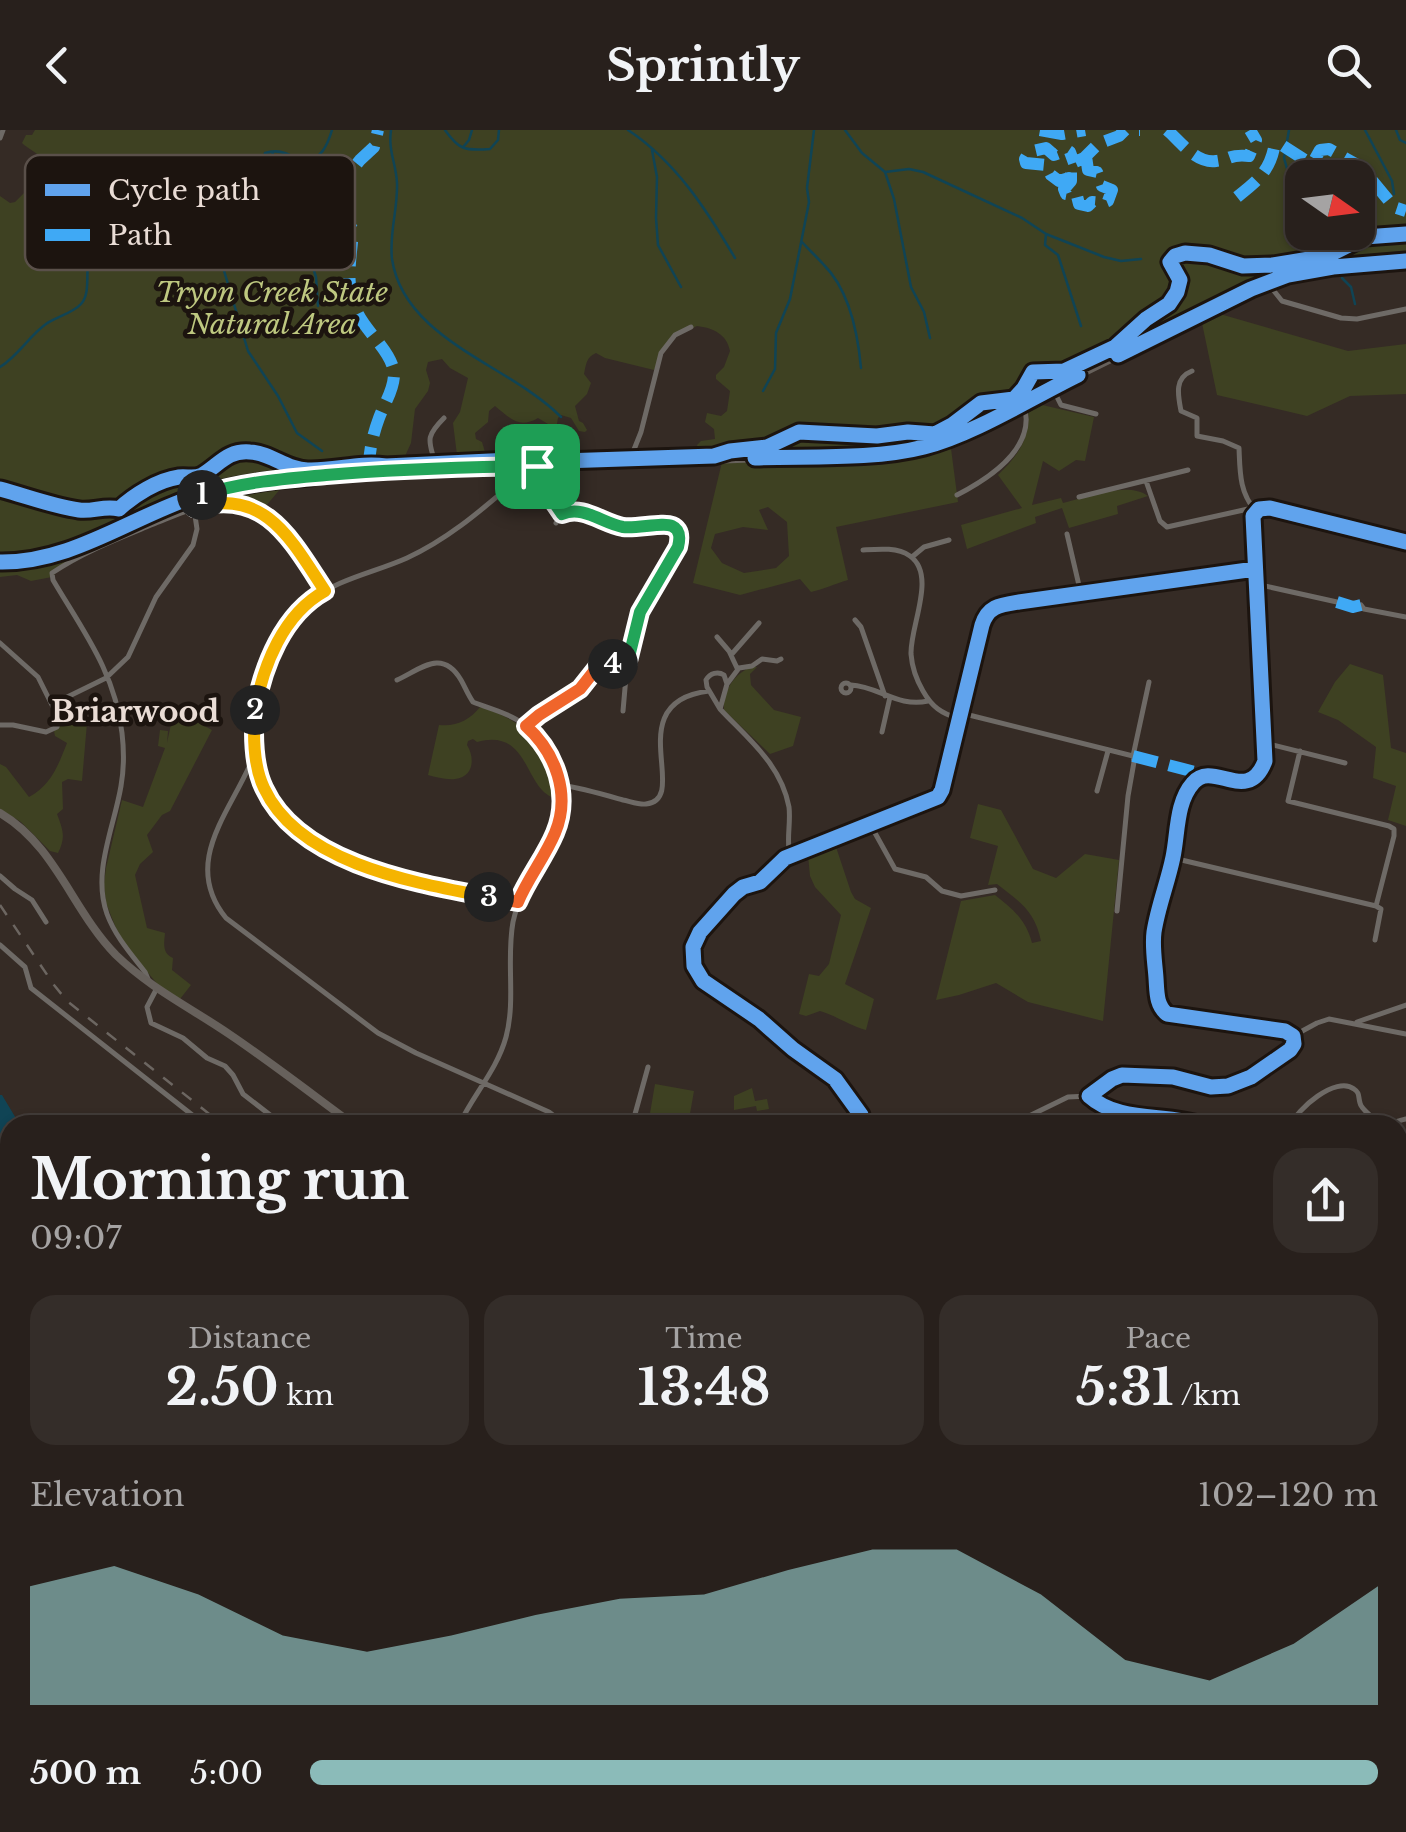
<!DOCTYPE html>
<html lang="en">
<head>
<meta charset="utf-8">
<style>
  :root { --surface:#28201c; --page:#342d29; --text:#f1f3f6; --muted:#a5a3a3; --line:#443e3b; --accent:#8bbbb9 }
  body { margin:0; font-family:"Libre Baskerville",serif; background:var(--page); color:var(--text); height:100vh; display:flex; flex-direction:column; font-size:38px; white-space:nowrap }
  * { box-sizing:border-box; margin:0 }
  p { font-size:32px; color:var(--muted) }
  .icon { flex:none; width:55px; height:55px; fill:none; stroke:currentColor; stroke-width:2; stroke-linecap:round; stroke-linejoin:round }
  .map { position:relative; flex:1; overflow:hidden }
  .side { position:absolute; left:0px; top:985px; width:1408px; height:718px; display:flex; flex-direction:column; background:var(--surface); border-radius:30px 30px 0 0; box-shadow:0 2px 8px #0004,0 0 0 2px var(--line) }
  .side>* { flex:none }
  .needle { width:65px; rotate:104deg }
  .tools { position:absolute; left:1285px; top:30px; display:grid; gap:20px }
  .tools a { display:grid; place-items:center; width:90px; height:90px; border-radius:20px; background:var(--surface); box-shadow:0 2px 8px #0004,0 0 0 2px var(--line); font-size:50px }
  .pin { position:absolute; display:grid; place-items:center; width:85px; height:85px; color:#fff; margin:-42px; border-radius:20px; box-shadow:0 5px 15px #0006 }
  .km { position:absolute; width:50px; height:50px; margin:-25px; border-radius:50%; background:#222; color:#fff; font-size:28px; line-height:50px; text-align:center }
  .round { display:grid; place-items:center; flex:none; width:105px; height:105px; border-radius:30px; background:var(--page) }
  .summary { display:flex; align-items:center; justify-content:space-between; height:170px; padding:0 30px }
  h1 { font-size:55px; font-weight:700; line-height:75px }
  .stats { display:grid; grid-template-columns:repeat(3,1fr); gap:15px; height:170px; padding:10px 30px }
  .stats div { display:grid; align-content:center; border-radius:25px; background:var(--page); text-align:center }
  .stats b { font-size:50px; font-weight:700 }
  .stats small { font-size:28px; font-weight:400 }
  .stats p { font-size:28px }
  .chart { height:280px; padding:20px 30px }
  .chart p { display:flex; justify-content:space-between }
  .chart svg { width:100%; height:180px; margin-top:10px; fill:var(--accent); opacity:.7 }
  ul { padding:0 30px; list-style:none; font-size:32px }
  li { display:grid; grid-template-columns:160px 120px 1fr; align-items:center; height:75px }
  li i { height:25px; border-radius:12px; background:var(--accent) }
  header { display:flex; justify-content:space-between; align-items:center; height:130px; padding:0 30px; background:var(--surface); font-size:45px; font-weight:700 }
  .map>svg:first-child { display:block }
</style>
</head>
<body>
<header><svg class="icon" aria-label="back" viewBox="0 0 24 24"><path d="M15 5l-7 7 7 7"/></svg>Sprintly<svg class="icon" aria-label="search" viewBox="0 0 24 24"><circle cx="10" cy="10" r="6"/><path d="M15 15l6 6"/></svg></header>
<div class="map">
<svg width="1406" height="1702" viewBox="0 0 1406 1702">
  <rect width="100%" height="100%" fill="#352b25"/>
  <path fill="#3e4122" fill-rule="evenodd" d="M 35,0 L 1406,0 L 1406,125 L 1303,136 L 1252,152 L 1211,170 L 1125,218 L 952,303 L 935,310 L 904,317 L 723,327 L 700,324 L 697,315 L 701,311 L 715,309 L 714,299 L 705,292 L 707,283 L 721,286 L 727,281 L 730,261 L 716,249 L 716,245 L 724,237 L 730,221 C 727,204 713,198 697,196 L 670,209 L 654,240 L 605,228 L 596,223 C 586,227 586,235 584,244 L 591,253 L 587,264 L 575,276 L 579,291 L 583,293 L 587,300 L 585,302 L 579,301 L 571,288 L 561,285 L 558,288 L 551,327 L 545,327 L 542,324 L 541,309 L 548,294 L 538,288 C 519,299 511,289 495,276 L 489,281 L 488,292 L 475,303 L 476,309 L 482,312 L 487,329 L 458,333 L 453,293 L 460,282 L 468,248 L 450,238 L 442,229 L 428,232 L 426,240 L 430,253 L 428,261 L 415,279 L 411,313 L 400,337 L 256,346 L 221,353 L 189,363 L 68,418 L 52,423 L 0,428 L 0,66 L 10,73 L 15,72 L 25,62 L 45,67 L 48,65 C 42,53 49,40 43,30 C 38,23 27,18 22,13 L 26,5 L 32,5 ZM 1302,48 L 1358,48 L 1358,102 L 1302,102 Z
    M 1220,184 L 1348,221 L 1406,214 L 1406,264 L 1350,266 L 1307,286 L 1217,265 L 1202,193 Z
    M 1038,274 L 1094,287 L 1085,331 L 1076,330 L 1059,341 L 1043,331 L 1032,375 L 1061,368 L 1063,373 C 1087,367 1128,351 1148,366 L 1117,376 L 1118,384 L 1069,398 L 1062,378 L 1035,387 L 1036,393 L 967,419 L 961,395 L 1022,378 L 998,345 C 1017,327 1031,308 1028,280 Z
    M 950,311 L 958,372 L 836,397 L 848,450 C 834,454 824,459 811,462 L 800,449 L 740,465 L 693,453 L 722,332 L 898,326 L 918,322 ZM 768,377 L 787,392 L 789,426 L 776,438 L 744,443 L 722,433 L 711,418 L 715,404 L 743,397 L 768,400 L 759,380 Z
    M 287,351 L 265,377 C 242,368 221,369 197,375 L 196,371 L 219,361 Z
    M 78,420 L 52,447 L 31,451 L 17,445 L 0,447 L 0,435 L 38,432 Z
    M 1350,534 L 1383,545 L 1391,618 L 1406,623 L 1406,696 L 1388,690 L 1396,656 L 1373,648 L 1376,617 L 1338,590 L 1318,582 L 1335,552 Z
    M 751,537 L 757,537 L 750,544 L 751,555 L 774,580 L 801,587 L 793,616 L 770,624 L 724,580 C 723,561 734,544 751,537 Z
    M 480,577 C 525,590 556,620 558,669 C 523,663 532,597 477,612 L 473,609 L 468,611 L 467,615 C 475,628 474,647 455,649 C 446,650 436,647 428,645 L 439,595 C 456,597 470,590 480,577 Z
    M 174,580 L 212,600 L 170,681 L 162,685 L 147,705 L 153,722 L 140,734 L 135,745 L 147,798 L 165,803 C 164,814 162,823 173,828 L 172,840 L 191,855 L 180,869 L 159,856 L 129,820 L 118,803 L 106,773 L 104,754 L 106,738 L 122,670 L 143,677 L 165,618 L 158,616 L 160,600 L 168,601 L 167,613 Z
    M 61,592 L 87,593 L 82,651 L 68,649 L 62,652 L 63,679 L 57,684 C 63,700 66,707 58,723 L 50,721 L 21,692 L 0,679 L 0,634 L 6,637 L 29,667 C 51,655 58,636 67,613 L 55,606 L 54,601 Z
    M 978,674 L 1001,680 L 1033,739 L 1056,748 L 1085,724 L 1119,730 L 1103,891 L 1028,872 L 996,853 L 959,865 L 936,870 L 961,771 L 995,765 C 1013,779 1026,790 1032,813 L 1041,811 C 1035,781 1020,772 997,754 L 988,755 L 998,716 L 970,708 Z
    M 835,714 L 851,762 L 855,769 L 871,778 L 845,854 L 874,869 L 866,900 C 850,896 837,886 820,881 L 806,886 L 799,884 L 809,844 L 819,846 L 829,834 L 841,785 L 815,757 L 810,746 L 808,725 Z
    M 655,954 L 694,961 L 688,995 L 648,995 Z
    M 752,958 L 755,971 L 767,969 L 769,979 L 757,981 L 756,976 L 734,980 L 734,966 Z
    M 1406,1273 L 1406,1427 L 1398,1429 L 1398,1276 Z
    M 459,1692 L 523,1692 L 523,1693 L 518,1702 L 456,1702 Z
    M 700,1692 L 744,1693 L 750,1702 L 699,1702 Z
    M 848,1692 L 883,1693 L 890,1702 L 780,1702 Z
    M 975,1693 L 1007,1693 L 1019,1701 L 1029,1693 L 1118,1693 L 1115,1702 L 974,1702 Z
    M 1231,1693 L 1285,1693 L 1291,1696 L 1294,1693 L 1300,1693 L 1295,1702 L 1251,1702 L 1240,1695 L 1232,1695 Z"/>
  <path fill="#104455" d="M 0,965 L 2,965 L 20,995 L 10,995 L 10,1045 L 0,1043 Z
    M 1398,1097 L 1406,1097 L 1406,1264 L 1398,1266 Z
    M 0,1110 L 8,1112 L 10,1123 L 10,1299 L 0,1294 Z
    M 744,1693 L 848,1693 L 780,1702 L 750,1702 Z
    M 883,1693 L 975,1693 L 974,1702 L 890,1702 Z"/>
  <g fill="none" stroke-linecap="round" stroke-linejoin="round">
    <path stroke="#104455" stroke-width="2.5" d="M 391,0 C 388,21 396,33 397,53 C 398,79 389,103 392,129 C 404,210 510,235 561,287
      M 445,0 C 459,20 465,21 490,19 L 498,10 L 499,0
      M 628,0 C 676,32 706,79 735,128
      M 845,0 L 862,23 L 885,42 L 909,39 L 923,42 L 1022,88 L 1046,104 L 1104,127 L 1121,131 L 1141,129
      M 1289,0 L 1284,28 L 1295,67 L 1302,75
      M 1365,0 L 1392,51 L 1394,64
      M 1396,0 L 1400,10 L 1406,13
      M 464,16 L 469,10 L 472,0
      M 652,20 L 657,47 L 656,88 L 658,115 L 681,157
      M 272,22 L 289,63 L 298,78 L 304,110 L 316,147 L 318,176
      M 885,42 L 894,69 L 911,157 L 924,182 L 930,208
      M 218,98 L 219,124 L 248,221 L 278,266 L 297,303 L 322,321
      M 1322,102 L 1329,121
      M 1046,104 L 1045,115 L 1058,125 L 1081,196
      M 802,112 C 809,120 817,127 824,135 C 849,160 858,205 861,238
      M 1342,148 L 1351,157 L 1355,174
      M 0,237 C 18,226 29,206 46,194 C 56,187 73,183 81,174 C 91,163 85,143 89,128 L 101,123 L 154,126 C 168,112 171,93 184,76 C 200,75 206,87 218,97 L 239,92 L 249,75 L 265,23 C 281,18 291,25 304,34 C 321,28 327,17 332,0
      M 763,261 L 775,239 L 776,203 L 790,169 L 809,72 L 807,58 L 814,0"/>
    <path stroke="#6e6a66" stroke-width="5" d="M 0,8 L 3,0
      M 1271,150 L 1274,161 L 1282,171 L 1341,188 L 1357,189 L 1406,179
      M 1192,241 C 1174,248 1178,265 1181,281 L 1197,288 L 1197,306 L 1223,311 L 1239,318 C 1240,340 1239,363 1256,381
      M 1052,257 L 1061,275 L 1096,284
      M 629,332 L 641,302 L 661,223 L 675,205 L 691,197
      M 537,336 L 543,355 L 561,384
      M 436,338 C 431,312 422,310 444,288
      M 1146,351 L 1160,391 L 1167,397 L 1248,379 L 1253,380
      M 957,365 C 990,348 1039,316 1023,272
      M 1079,367 L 1188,340
      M 556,393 L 561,384 C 583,375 602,393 623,397 C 637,399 661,391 672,396 C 681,400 680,408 678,417 L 638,490 L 627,535 L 623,581
      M 1067,404 L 1081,464
      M 863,420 C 878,419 897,417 910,426 C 937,445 910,496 911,524 C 912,537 916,549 923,561 C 932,577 941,583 959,589
      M 912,427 L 924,417 L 949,410
      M 1256,454 L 1337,472
      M 1361,475 L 1364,479 L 1406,487
      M 855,490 L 861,497 L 885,566
      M 717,507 L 729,521 L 737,538
      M 0,513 L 38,547 L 59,589 L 57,597 L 46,602 L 13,595 L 0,595
      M 731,525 L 759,493
      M 397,550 C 421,539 442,518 461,550 C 465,557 468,565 473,572 C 490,579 507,582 522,593 C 559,619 572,670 552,709 C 538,738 520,760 513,792 C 506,830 516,870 506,907 C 497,940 473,965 459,995
      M841 558a5 5 0 1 1 10 0a5 5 0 1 1-10 0Z
      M 727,554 L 724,545 C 718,541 710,543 706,550 L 707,557 L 720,579 L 727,554 L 739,538 L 752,536 L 762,529 L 777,531 L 781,529
      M 851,555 C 878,556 898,578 928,571
      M 53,574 L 106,548 L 128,527 L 156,467 L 193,415 L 197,399 L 194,379
      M 720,579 C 748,609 781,634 789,677 C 791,694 786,709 790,726
      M 961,583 L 1133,626
      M 526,597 L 539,585 L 580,559 L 599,535 L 607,533 L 627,535
      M 882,602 L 890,567
      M 1265,613 L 1345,633
      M 1300,621 L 1288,671 L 1389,696 L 1394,699 L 1394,706 L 1376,776 L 1381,779 L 1375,810
      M 256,630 L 249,637 C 226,687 183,735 226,788 L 378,903 L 416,923 L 549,982 L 562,992
      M 561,655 C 582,658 602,664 623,670 C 629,671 639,675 646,674 C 692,669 618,572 709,561
      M 1097,661 L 1108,621
      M 870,694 L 895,739 L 926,747 L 942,761 L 961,766 L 995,760
      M 1173,728 L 1376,776
      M 0,746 L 15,759 L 32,770 L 46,792
      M 519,773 C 440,757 347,750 287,689 C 279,680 269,670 264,659 C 254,637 253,608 255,584 C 258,544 279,497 310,471 C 337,449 376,442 407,428 C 451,408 487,375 524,344 L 526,336
      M 1117,781 L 1128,666 L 1134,632 L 1133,626 L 1149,552
      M 0,815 L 25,837 L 31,858 L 205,995
      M 148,849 L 145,842 C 131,824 115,806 107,784 C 92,742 114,698 121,656 C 124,639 124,620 122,603 C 115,542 83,501 53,450 L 52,443 C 83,422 117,409 151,395 C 172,387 194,376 217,373 C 232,372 249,375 262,383 C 290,399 308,435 325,461
      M 157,858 L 147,877 L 151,893 L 183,908 L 207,928 L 225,936 L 233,945 L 243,964 L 283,995
      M 1357,892 L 1406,875
      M 1293,906 L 1317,893 L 1329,889 L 1406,904
      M 859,980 L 872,986 L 904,994
      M 551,995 L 562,992 L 572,995
      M 632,995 L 648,937
      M 864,995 L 861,985 L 835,949 L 793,919 L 759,889 L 703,851 L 694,836 L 693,817 L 700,802 L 734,764 L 743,757 L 760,752 L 785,728 L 938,667 L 942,660 L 982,495 C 988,476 1000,475 1019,472 L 1255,439
      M 883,995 L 908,995
      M 971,995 L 1027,987 L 1068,967 L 1089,966
      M 1201,995 C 1165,983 1119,993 1089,966 L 1112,949 L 1122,945 L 1173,947 L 1211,957 L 1228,956 L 1251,947 L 1290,920 L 1294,914 L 1293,906 L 1285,901 L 1167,884 C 1156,875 1157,862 1156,848 C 1155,833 1152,817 1154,802 C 1158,776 1168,752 1173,727 C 1178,703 1176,672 1193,653 C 1213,629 1248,676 1265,631 L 1253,386 L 1259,379 L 1270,378 L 1406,412
      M 1291,995 C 1296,980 1336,945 1354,959 C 1360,963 1358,966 1360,973 C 1361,979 1377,992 1383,993 C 1388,995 1400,990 1406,989
      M 1398,1035 L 1406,1037
      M 0,1538 L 10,1546
      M 1398,1579 L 1406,1581
      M 0,1668 L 10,1671
      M 94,1692 L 113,1697
      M 116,1692 L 113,1697 L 121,1701 L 126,1697
      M 122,1692 L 137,1702
      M 299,1692 L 335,1702
      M 1153,1692 L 1155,1702
      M 41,1702 L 43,1692
      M 192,1702 L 196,1692
      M 270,1702 L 273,1692
      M 348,1702 L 350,1692
      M 424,1702 L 426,1692"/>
    <path stroke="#67615c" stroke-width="8" d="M 0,432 C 87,433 162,366 251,353 C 346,339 442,338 538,336 C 647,333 755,328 864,324 L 920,318 L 967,300 L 1271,150 L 1314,140 L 1406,131
      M 0,683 C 56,716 72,780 116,825 C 150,858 191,878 229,904 C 272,933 313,965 354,995
      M 1398,1061 L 1406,1060"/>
    <path stroke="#6c6661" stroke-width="2.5" stroke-dasharray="12 12" stroke-linecap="butt" d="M 0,775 L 54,855 L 67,871 L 223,995
      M 1398,1078 L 1406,1077
      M 0,1349 L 10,1358
      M 465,1692 L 479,1702"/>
    <path stroke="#3fa9f5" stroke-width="12" stroke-dasharray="25 12" stroke-linecap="butt" d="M 1040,0 L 1062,4 L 1085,0
      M 1139,0 L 1140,0
      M 1167,0 C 1180,11 1196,34 1216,31 C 1232,29 1229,24 1249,26 L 1256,10 L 1250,0
      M 1086,26 L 1088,40 L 1097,42 L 1102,56 L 1112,60 L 1108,71 L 1103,73 L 1092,72 L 1088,76 L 1079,74 L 1077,66 L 1066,64 L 1064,59 L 1071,51 L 1071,39 L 1075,32 L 1084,28 L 1098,14 L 1119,6 L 1125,0
      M 1072,49 L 1069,48 L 1059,51 L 1051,45 L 1046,35 L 1026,33 L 1025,29 L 1029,22 L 1046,18 L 1054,25 L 1067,20 L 1070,22 L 1074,33
      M 1237,67 C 1256,52 1269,42 1274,18 L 1280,14 L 1308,32 L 1315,29 L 1320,20 L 1329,19 L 1361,37 L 1394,77 L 1406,81
      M 369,342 C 368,325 373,304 379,288 C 384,274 394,260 394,244 C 393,223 368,204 358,184 C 344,156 351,130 353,100 L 341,84 L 341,61 L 349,44 L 360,30 L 374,17 L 378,0
      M 1337,472 L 1353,477 L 1361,475
      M 1133,626 L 1195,642 L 1201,646"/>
    <g stroke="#1c140f" stroke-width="21">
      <path id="cycleway" d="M 1118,225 L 1251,159 L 1288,145 L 1333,137 L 1406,131
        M 755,328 C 807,326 874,330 924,317 C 974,304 1031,268 1078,245
        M 0,359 C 26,366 52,376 79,380 C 93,382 105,375 119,379 C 134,365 158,350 179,347 C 187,346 195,349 202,345 C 219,335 227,320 250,322 C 271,323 287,340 308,340 C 335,341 359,332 386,336 L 552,328 L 562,331 L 714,326 L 730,321 L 767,317 L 799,302 L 877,306 L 908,302 L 935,304 L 952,295 L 981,273 L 1014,269 L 1024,258 L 1033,242 L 1064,241 L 1115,217 L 1146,189 L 1169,174 L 1177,162 L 1180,150 L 1170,132 L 1175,126 L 1185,123 L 1209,125 L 1243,136 L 1273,135 L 1327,126 L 1365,107 L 1406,104
        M 0,432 C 66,433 121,394 182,371 C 223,356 266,350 310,347
        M 864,995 L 861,985 L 835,949 L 793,919 L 759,889 L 703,851 L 694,836 L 693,817 L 700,802 L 734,764 L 743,757 L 760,752 L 785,728 L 938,667 L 942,660 L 982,495 C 988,476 1000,475 1019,472 L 1255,439
        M 1201,995 C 1165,983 1119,993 1089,966 L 1112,949 L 1122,945 L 1173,947 L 1211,957 L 1228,956 L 1251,947 L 1290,920 L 1294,914 L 1293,906 L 1285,901 L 1167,884 C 1156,875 1157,862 1156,848 C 1155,833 1152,817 1154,802 C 1158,776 1168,752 1173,727 C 1178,703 1176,672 1193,653 C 1213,629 1248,676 1265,631 L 1253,386 L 1259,379 L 1270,378 L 1406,412"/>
    </g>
    <use href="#cycleway" stroke="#60a3ed" stroke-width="15"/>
  </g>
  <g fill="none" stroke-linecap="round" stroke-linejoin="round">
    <g stroke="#fff" stroke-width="20">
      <path id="split-1" d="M 202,365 C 242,352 284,349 326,345 C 396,339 467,337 537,336"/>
    </g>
    <g stroke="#fff" stroke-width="20">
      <path id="split-2" d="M 202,365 L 191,368 L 194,378 C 265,356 292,411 325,461 C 283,484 263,536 255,580"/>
    </g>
    <g stroke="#fff" stroke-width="20">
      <path id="split-3" d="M 255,580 C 253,605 253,635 264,658 C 299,734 416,753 489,767"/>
    </g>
    <g stroke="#fff" stroke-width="20">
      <path id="split-4" d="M 489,767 L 518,772 C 528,748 545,727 555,703 C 571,665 556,623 526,596 L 539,585 L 580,559 L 599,535 L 613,534"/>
    </g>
    <g stroke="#fff" stroke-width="20">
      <path id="split-5" d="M 537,336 L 542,355 L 562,384 C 583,375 602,393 623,397 C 636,399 663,392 672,396 C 681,400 680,409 678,417 L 640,482 L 627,535 L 613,534"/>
    </g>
    <use href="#split-1" stroke="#22a559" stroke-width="12"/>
    <use href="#split-2" stroke="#f5b400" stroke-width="12"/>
    <use href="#split-3" stroke="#f5b400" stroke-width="12"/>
    <use href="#split-4" stroke="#f0652b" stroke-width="12"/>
    <use href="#split-5" stroke="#22a559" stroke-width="12"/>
  </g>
  <g text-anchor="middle" stroke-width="9" stroke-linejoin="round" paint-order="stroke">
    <g font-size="28" font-style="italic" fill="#bec880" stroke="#1c140f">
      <text x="272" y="172">Tryon Creek State<tspan x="272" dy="32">Natural Area</tspan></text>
    </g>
    <g font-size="30" font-weight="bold" fill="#e9dcd5" stroke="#1c140f">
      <text x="135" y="592">Briarwood</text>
    </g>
  </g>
  <rect x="25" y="25" width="330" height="115" rx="15" fill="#1c140f" stroke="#5a504a" stroke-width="2.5"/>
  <rect x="45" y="54" width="45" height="12" fill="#60a3ed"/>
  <rect x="45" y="99" width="45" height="12" fill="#3fa9f5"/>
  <g font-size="28" fill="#e9dcd5">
    <text x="108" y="70">Cycle path</text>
    <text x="108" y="115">Path</text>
  </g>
</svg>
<div class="tools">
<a><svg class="needle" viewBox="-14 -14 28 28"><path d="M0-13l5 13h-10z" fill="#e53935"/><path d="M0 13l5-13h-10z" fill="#a5a3a3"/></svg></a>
</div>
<div class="pin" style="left:537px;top:336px;background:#1e9e55"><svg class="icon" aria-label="arrive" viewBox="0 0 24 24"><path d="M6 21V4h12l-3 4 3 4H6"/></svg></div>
<b class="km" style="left:202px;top:365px">1</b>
<b class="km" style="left:255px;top:580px">2</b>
<b class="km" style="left:489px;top:767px">3</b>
<b class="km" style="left:613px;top:534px">4</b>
<section class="side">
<div class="summary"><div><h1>Morning run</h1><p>09:07</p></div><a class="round"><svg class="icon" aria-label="share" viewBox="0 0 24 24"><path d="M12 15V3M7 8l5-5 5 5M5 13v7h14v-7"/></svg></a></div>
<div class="stats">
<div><p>Distance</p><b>2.50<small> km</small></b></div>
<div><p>Time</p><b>13:48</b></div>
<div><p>Pace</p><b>5:31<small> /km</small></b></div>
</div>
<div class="chart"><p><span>Elevation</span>102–120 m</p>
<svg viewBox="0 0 160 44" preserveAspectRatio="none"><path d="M0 44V15L10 10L20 17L30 27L40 31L50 27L60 22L70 18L80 17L90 11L100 6L110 6L120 17L130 33L140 38L150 29L160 15V44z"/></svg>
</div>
<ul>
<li><b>500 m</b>5:00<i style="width:100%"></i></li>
</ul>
</section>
</div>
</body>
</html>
